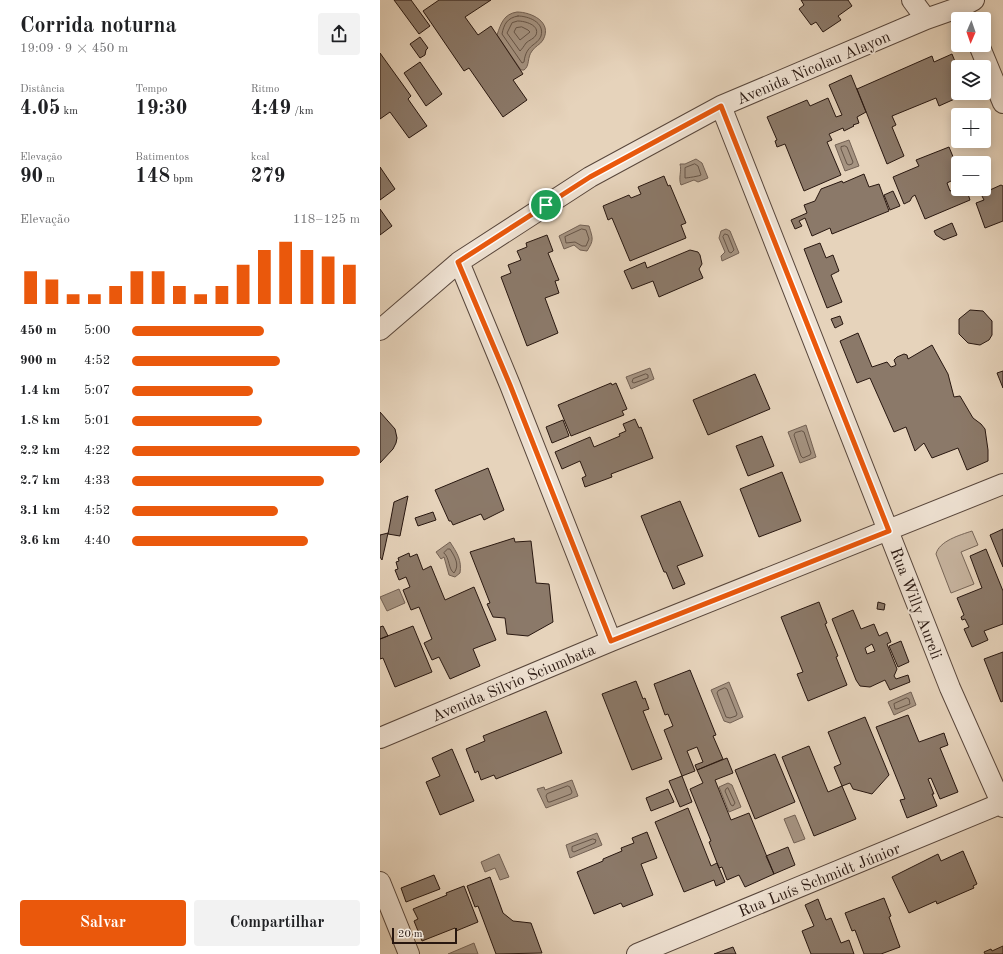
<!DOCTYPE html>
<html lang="pt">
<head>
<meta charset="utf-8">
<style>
  :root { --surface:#fff; --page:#f2f2f2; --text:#202124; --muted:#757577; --accent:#ea580c }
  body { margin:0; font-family:"Old Standard TT",serif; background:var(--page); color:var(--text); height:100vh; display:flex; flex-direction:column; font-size:15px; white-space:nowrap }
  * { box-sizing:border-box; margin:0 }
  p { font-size:13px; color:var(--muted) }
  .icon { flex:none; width:22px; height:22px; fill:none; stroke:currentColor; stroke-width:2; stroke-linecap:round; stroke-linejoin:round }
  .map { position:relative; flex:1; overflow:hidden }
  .sheet { display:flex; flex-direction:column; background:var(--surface); width:380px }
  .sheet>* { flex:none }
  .needle { width:26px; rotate:182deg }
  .controls { position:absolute; left:571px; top:12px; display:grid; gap:8px }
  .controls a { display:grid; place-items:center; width:40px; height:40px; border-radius:4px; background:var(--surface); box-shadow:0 2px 10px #0003; font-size:20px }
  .scale { position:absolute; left:12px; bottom:10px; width:65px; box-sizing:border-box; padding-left:4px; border:2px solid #281710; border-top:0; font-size:11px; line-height:14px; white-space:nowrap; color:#281710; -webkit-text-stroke:3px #efe2d3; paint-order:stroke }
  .pin { position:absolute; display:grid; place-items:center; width:34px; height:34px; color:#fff; margin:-17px; border:2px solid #fff; border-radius:50%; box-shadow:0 1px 4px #0007 }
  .round { display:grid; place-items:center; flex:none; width:42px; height:42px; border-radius:4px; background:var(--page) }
  .head { display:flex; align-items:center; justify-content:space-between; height:68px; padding:0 20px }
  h1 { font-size:22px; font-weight:600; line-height:30px }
  .metrics { display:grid; grid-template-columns:repeat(3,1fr); gap:6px; height:68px; padding:4px 20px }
  .metrics div { display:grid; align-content:center }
  .metrics b { font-size:20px; font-weight:600 }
  .metrics small { font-size:11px; font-weight:400 }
  .metrics p { font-size:11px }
  .chart { height:112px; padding:8px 20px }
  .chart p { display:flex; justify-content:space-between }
  .chart svg { width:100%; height:72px; margin-top:4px; stroke:var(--accent); stroke-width:6 }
  .button { display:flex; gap:8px; margin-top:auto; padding:8px 20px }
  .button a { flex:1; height:46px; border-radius:4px; background:var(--accent); color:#fff; font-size:16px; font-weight:600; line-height:46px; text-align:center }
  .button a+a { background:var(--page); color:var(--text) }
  ul { padding:0 20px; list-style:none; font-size:13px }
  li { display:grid; grid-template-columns:64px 48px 1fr; align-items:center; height:30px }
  li i { height:10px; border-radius:5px; background:var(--accent) }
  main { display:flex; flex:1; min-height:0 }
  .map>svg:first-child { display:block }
</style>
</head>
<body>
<main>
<section class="sheet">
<div class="head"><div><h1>Corrida noturna</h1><p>19:09 · 9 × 450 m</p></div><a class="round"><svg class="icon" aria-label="share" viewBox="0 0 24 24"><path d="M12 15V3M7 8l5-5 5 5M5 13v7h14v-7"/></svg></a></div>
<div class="metrics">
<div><p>Distância</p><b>4.05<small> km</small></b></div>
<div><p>Tempo</p><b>19:30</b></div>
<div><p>Ritmo</p><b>4:49<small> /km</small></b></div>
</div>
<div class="metrics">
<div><p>Elevação</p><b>90<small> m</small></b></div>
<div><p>Batimentos</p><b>148<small> bpm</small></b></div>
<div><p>kcal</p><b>279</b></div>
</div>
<div class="chart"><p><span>Elevação</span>118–125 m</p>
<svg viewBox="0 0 160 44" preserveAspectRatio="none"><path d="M5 44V24M15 44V29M25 44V38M35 44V38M45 44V33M55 44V24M65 44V24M75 44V33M85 44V38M95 44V33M105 44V20M115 44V11M125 44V6M135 44V11M145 44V15M155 44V20"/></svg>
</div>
<ul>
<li><b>450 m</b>5:00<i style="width:58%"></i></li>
<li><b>900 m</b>4:52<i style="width:65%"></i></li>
<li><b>1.4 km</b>5:07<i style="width:53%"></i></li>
<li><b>1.8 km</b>5:01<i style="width:57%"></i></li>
<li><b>2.2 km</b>4:22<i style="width:100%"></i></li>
<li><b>2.7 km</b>4:33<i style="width:84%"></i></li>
<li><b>3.1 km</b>4:52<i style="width:64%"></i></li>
<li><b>3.6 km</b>4:40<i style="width:77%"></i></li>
</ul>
<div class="button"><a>Salvar</a><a>Compartilhar</a></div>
</section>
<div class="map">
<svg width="623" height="954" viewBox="0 0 623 954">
  <rect width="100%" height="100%" fill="#e6d3bb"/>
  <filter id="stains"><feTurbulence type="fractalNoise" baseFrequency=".005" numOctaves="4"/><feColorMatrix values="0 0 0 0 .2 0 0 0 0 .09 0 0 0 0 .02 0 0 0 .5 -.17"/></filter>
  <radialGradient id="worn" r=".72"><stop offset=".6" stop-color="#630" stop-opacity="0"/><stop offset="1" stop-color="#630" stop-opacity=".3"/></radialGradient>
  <path fill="#c6b39e" stroke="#776557" d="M 592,531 L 598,545 L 581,552 L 594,584 L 571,593 L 556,554 C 559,541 580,535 592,531 Z"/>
  <path fill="#a59381" stroke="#736154" d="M 137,12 C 151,12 173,22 163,40 C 160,45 155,46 152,51 C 147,57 150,66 144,70 L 141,70 L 117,35 C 121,23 124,14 137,12 Z
    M 469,140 L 479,166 L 465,171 L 455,145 Z
    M 316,159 L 322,163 L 328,178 L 318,182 L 314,180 L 301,185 C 298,178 302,171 300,164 L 305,164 Z
    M 200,225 L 209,226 C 213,239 214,240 207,251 L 200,250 L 194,245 L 184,249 L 179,236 Z
    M 346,229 L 350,231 L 359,253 L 342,261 L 341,256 L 345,252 L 339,238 L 341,231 Z
    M 270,368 L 274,379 L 251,389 L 246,377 Z
    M 426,425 L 436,457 L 420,463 L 408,432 Z
    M 70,542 C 77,553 82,560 80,573 L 75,577 L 69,575 L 64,557 L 61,559 L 56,552 Z
    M 19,589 L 25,603 L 7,611 L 0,597 Z
    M 349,682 L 363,717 L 350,723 L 344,721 L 331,690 Z
    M 531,692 L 536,705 L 514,715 L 508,702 Z
    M 192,780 L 198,796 L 166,808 L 157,789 L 164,787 L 165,790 Z
    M 348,783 L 352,785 L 361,807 L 349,812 L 339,787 Z
    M 415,815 L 425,839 L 414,843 L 404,819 Z
    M 217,833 L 222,845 L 190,858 L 186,845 Z
    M 119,854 L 129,877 L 120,880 L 115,868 L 105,872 L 101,862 Z
    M 94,943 L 98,954 L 68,954 Z"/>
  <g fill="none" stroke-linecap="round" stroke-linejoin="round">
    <path stroke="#665548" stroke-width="1" d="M 138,16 C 148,16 165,22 161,36 C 157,46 146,44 144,62 L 142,63 L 122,34 C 124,24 127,18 138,16 Z
      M 138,21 C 145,21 160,25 156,35 C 154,39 149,40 146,43 C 144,46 142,49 140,51 L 127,33 L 132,23 Z
      M 142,27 L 148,30 L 150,32 L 140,40 L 134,32 L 136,28 Z
      M 465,146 L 467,147 L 473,162 L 472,164 L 469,165 L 467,164 L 461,149 L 461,147 Z
      M 315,164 L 318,166 L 321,175 C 320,176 307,178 305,178 L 305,168 Z
      M 202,229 L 206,230 L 209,239 L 206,246 L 202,246 L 195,242 L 186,243 L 185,237 Z
      M 345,234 L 348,235 L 354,250 L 351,253 L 349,252 L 343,237 Z
      M 266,374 L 268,375 L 268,378 L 254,383 L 252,382 L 253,379 Z
      M 422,431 L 424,432 L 431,453 L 430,455 L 423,458 L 421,456 L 414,435 L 415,433 Z
      M 68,549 L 70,549 C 75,557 80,565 74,573 C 68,569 70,558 64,553 Z
      M 345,688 L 347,689 L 357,714 L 356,716 L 350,718 L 346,717 L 337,693 L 338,691 Z
      M 527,698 L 529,699 L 530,704 L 517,709 L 515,709 L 514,704 Z
      M 188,786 L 190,787 L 192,792 L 191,794 L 170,802 L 168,802 L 166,796 L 167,794 Z
      M 348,788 L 355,803 L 353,806 L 351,805 L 345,791 L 346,789 Z
      M 213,839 L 216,840 L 215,843 L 194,852 L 192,851 L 192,847 Z"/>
  </g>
  <path fill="#8b7969" stroke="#281710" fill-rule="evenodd" d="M 14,0 L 31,0 L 50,26 L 39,34 Z
    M 59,0 L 111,0 L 85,17 L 98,35 L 111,26 L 143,74 L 133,80 L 147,100 L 123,117 L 89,68 L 84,71 L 43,11 Z
    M 421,0 L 468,0 L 472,6 L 458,16 L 461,20 L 443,32 L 436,22 L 431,25 L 419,9 L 424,5 Z
    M 40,37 L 48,48 L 46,50 L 45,55 L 40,58 L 30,44 Z
    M 0,53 L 31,96 L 28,99 L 47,126 L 29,138 L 10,112 L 0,119 Z
    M 572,54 L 578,69 L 578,93 L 588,93 L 559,106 L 556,98 L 512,116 L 516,125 L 512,127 L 524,156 L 507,164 L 477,89 L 552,56 L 554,62 Z
    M 40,62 L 62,94 L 46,106 L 24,73 Z
    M 471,75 L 486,112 L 477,117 L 479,123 L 473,125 L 474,126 L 464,131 L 463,128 L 449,134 L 452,140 L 447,142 L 461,175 L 424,191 L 405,144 L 397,147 L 395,141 L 397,140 L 387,117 L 427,100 L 430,106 L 448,98 L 456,117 L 462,115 L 449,85 Z
    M 569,147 L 576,164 L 572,166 L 577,178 L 567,183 L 570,191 L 578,188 L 578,189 L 583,189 L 585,195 L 588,194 L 590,200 L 545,219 L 535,195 L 532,197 L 530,201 L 524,204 L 513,177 L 539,166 L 536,160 Z
    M 0,167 L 15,189 L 0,200 Z
    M 484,174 L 489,187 L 499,184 L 509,211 L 452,234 L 450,228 L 432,236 L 425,218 L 419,221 L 422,226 L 415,229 L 411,220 L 427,213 L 424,205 L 435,201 L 441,189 L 462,181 L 463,183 Z
    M 284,176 L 288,186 L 290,185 L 306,223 L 301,225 L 306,238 L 250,261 L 232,218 L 228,220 L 223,206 L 249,195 L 251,198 L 261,194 L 258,187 Z
    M 621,185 L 623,186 L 623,221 L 605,228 L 596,203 L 604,200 L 601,194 Z
    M 513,191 L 520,206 L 510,210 L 504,195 Z
    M 0,209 L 12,226 L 0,235 Z
    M 572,223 L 577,235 L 564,240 L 556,235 L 554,231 Z
    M 167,235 L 173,251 L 168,253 L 179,280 L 175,281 L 179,293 L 165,298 L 178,333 L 147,346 L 121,277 L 131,273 L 128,265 L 141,260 L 137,251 L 147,247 L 146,243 Z
    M 440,243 L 446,258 L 453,255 L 459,271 L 451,275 L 462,302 L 447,308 L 424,249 Z
    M 310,250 L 318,252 L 320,255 L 322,264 L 319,269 L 323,278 L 279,297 L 273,281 L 252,289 L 244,271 L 265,262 L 267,268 Z
    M 590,310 L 603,311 L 612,321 L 612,335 L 609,340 L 600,345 L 588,343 L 579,334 L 579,319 Z
    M 460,316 L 463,324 L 455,328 L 451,319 Z
    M 478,333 L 492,367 L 507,362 L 511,367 L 514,366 L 516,365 L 514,360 L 517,357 L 524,354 L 527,355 L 528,359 L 552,345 L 568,374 L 574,397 L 580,396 L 593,418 L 601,424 L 605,429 L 608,450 L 608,461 L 587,470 L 578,448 L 552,458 L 544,443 L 535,451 L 526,427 L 514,432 L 490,378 L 477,383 L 460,341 Z
    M 623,371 L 623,388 L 617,373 Z
    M 375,374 L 390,409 L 328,435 L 313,400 Z
    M 231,383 L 232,385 L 236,383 L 247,409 L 242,411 L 244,415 L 191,436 L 178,405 Z
    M 0,412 L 15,429 L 17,438 L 16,443 L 13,449 L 0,463 Z
    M 255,419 L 259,428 L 261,427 L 273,458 L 231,474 L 232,477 L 205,487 L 202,478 L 206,476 L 200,461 L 182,469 L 175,452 L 210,437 L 214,447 L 240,436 L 239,434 L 246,431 L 243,424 Z
    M 183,420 L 189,436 L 172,443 L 166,427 Z
    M 382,436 L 394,466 L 368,476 L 356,446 Z
    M 108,468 L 124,510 L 104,520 L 101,514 L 73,525 L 71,521 L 69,521 L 55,490 Z
    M 402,472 L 421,521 L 379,537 L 360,489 Z
    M 28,496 L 20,536 L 8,534 L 14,502 Z
    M 300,501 L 323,556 L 297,566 L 305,584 L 293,589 L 286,572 L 284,572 L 261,516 Z
    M 53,512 L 56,520 L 38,526 L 35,518 Z
    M 623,529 L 623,567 L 610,535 Z
    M 8,533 L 5,547 L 2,560 L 0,557 L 0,535 Z
    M 134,538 L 135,542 L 151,541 L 156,583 L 169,584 L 173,622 L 148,636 L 127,634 L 125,618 L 113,617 L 107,604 L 110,603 L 90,552 Z
    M 606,549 L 623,591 L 623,624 L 604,631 L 608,640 L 592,647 L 584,629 L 589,627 L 585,619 L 582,620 L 581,617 L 584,615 L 577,598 L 602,588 L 590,556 Z
    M 29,553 L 30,557 L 37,554 L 43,570 L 51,566 L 65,600 L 94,587 L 116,640 L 93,649 L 100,666 L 70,679 L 59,657 L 52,660 L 44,643 L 52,639 L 39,607 L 31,610 L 23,590 L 30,587 L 26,577 L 19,580 L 15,570 L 18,569 L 16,562 L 19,561 L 18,558 Z
    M 439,602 L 447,623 L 445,624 L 458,656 L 456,657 L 467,685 L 428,701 L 417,674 L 423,672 L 401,617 Z
    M 498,602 L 505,604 L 504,610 L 497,609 Z
    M 473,610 L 481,629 L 494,624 L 499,636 L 507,632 L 511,642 L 507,644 L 517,669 L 514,676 L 516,679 L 528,675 L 530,682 L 510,690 L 505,680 L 490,687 L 480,686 L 476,680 L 452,619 ZM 492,644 L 495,651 L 487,654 L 485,648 Z
    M 3,626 L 8,636 L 0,639 L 0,627 Z
    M 33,626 L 52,672 L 15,687 L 3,658 L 0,659 L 0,639 Z
    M 521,641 L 529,662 L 518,667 L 509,646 Z
    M 623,652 L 623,701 L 621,702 L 604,659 Z
    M 310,670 L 336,735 L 333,736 L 343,759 L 317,770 L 315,765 L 323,762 L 317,747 L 307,751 L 315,771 L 302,776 L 284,730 L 293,726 L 288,714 L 285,715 L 274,684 Z
    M 256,681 L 263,699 L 265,698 L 269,709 L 263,711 L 282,759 L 252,770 L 222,694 Z
    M 166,711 L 182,753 L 116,779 L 114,775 L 101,780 L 98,771 L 95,773 L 86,749 L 105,741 L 103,736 Z
    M 528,715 L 539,742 L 564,733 L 568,745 L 560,748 L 578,792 L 560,799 L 551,778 L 548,779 L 554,794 L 552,794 L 557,806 L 527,818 L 520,800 L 525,799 L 496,727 Z
    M 485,717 L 509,775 L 492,794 L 473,789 L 470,783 L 462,786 L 454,767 L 461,764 L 448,732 Z
    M 429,746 L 448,792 L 462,786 L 476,819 L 434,836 L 402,757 Z
    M 72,749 L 94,801 L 60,815 L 46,782 L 60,776 L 52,758 Z
    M 395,754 L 415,802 L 375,819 L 355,770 Z
    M 347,758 L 353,773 L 335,780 L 351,820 L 369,813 L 394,874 L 365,887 L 359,875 L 347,880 L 342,867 L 339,868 L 329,842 L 331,841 L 310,789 L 323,783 L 317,770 Z
    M 302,776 L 312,802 L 300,807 L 289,781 Z
    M 288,789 L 294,802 L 271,811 L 266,798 Z
    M 308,808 L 331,866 L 337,863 L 345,882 L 336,886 L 334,880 L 304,892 L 275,822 Z
    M 267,832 L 277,858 L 261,864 L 273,895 L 243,907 L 241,903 L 214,914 L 197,872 L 223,861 L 223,859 L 242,851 L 241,848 L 254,843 L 252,838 Z
    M 408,847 L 415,865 L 394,874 L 386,856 Z
    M 583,851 L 597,884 L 593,886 L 594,888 L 557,904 L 556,901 L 529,913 L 512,877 L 558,854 L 561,861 Z
    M 54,875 L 60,889 L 26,902 L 21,888 Z
    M 110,877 L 123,913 L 133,921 L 151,923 L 162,953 L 116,954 L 98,906 L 95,907 L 87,886 Z
    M 84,886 L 98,922 L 76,931 L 75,928 L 42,941 L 34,921 L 38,919 L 33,909 L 67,895 L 66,893 Z
    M 504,898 L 511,916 L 509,917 L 520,947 L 501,954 L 484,954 L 475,930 L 472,931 L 465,913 Z
    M 438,899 L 446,920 L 451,918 L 461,943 L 469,940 L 474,954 L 431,954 L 422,931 L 434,926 L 425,905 Z
    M 623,946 L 623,954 L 605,954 L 604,952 L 611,949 L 612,951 Z
    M 353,947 L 356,954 L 334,954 Z"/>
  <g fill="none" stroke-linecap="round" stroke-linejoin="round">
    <g stroke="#58463b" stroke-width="22">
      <path id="street" d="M 532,0 L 546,19
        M 599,45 L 623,103
        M 341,106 L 570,688 L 623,807
        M 79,262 L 130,385 L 231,641
        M 0,330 L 79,262 L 210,177 L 341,106 L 546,19 L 583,6 L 594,0
        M 0,738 L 231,641 L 623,484
        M 0,882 L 29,954
        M 257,954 L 622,803"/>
    </g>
    <use href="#street" stroke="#efe2d3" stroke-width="20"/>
  </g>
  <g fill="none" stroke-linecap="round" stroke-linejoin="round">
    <g stroke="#fff" stroke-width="8">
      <path id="route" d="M 341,106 L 509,531 L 231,641 L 130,385 L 78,262 L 210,177 Z"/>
    </g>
    <use href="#route" stroke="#ea580c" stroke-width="5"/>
  </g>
  <g text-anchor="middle" stroke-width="4" stroke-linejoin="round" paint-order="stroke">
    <g font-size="16" fill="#281710" stroke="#efe2d3">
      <text transform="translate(433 67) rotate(-23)" y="6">Avenida Nicolau Alayon</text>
      <text transform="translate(537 603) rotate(69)" y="6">Rua Willy Aureli</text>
      <text transform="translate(133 682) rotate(-23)" y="6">Avenida Silvio Sciumbata</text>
      <text transform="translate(439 879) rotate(-22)" y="6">Rua Luís Schmidt Júnior</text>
    </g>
  </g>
  <rect width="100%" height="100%" filter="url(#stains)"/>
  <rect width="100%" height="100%" fill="url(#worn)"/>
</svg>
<div class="controls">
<a><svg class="needle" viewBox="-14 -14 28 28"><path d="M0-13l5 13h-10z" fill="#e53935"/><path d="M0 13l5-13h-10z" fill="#757577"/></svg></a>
<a><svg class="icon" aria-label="layers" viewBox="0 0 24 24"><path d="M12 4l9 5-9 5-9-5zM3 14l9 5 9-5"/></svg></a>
<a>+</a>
<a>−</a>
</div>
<div class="scale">20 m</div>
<div class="pin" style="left:166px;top:205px;background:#1e9e55"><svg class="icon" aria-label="arrive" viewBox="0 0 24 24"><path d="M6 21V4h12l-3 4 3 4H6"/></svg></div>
</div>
</main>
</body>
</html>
